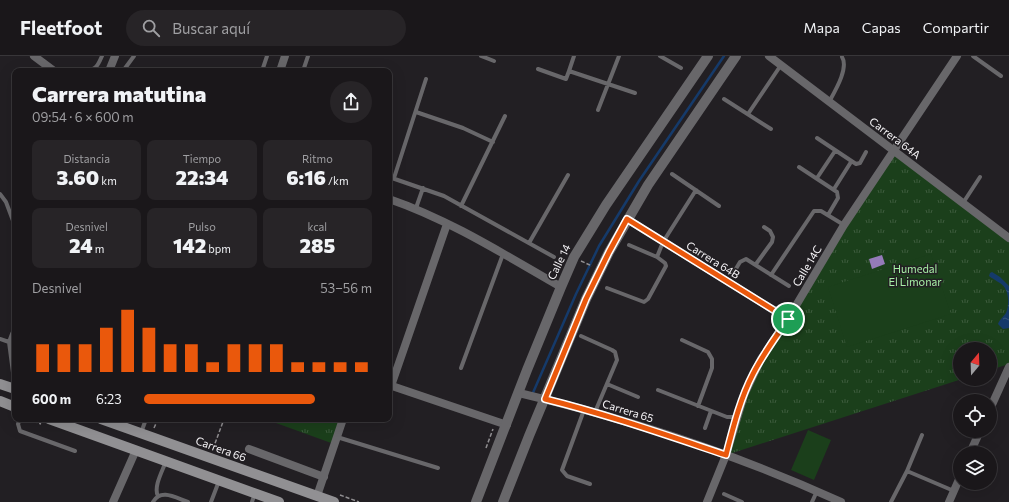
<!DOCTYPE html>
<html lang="es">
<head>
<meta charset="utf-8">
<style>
  :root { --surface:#1a171a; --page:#272427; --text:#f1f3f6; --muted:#9f9fa2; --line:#383639; --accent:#ea580c }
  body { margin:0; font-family:Commissioner,sans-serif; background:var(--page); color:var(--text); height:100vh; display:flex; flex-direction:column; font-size:15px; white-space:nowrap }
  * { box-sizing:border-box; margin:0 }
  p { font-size:13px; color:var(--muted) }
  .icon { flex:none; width:22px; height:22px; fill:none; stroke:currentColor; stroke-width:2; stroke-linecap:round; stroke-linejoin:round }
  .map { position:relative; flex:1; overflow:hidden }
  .side { position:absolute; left:12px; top:12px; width:380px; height:354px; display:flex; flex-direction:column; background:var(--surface); border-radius:8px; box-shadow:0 4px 16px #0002,0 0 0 1px var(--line) }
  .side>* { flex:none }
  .needle { width:26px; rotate:19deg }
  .fabs { position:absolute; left:953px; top:286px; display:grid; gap:8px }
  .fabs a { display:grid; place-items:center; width:44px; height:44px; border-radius:50%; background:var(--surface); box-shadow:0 4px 16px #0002,0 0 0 1px var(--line); font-size:20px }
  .pin { position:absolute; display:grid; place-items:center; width:34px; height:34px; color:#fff; margin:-17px; border:2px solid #fff; border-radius:50%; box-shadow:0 1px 4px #0007 }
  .round { display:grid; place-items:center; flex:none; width:42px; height:42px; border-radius:21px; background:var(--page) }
  .headline { display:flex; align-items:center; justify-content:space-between; height:68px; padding:0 20px }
  h1 { font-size:22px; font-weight:800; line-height:30px }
  .metrics { display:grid; grid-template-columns:repeat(3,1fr); gap:6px; height:68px; padding:4px 20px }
  .metrics div { display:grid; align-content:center; border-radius:8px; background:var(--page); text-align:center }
  .metrics b { font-size:20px; font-weight:800 }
  .metrics small { font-size:11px; font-weight:400 }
  .metrics p { font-size:11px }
  .chart { height:112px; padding:8px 20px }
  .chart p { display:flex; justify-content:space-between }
  .chart svg { width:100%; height:72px; margin-top:4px; stroke:var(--accent); stroke-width:6 }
  ul { padding:0 20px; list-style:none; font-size:13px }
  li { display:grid; grid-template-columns:64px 48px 1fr; align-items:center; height:30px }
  li i { height:10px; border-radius:5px; background:var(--accent) }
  header { display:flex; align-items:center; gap:24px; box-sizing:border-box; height:56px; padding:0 20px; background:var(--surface); border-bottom:1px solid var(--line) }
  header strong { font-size:19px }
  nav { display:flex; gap:22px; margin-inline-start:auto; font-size:14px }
  .search { width:280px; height:36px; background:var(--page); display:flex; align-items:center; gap:10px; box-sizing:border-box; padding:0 14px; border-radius:22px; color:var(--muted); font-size:15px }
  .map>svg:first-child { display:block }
</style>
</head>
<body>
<header>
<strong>Fleetfoot</strong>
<div class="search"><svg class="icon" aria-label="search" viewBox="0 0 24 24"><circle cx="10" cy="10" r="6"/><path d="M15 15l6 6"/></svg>Buscar aquí</div>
<nav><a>Mapa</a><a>Capas</a><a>Compartir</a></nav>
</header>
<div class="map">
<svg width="1009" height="446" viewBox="0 0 1009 446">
  <defs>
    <pattern id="park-tufts" width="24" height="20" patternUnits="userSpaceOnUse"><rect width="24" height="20" fill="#1b3f1b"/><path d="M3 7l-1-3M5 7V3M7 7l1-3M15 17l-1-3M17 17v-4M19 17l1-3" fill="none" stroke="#3d5b3d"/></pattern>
    <pattern id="water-ripples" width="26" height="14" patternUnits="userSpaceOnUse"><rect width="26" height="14" fill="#153a6a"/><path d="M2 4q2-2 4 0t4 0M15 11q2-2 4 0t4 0" fill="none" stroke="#385780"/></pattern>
  </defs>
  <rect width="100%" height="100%" fill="#221f23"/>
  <path fill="url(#park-tufts)" d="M 894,95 L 1009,182 L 1009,308 L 990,314 L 990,293 L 960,293 L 960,323 L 962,323 L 726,399 L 752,319 Z
    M 265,363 L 343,363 L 334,388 Z"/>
  <path fill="#1b3f1b" d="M 931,198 L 951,258 L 847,291 L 828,231 Z
    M 808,374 L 831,384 L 814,424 L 791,414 Z"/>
  <path fill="url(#water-ripples)" d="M 992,216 L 1000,221 L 1009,230 L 1009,272 L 1003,273 L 998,268 C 1000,263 1003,261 1006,257 C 1009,250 1009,239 1005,232 C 1002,227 994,224 989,220 L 990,217 Z"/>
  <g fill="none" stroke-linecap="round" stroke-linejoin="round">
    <path stroke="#153a6a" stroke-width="2.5" d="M 532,339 L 576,238 L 599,190 L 639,125 L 724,0"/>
  </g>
  <path fill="#957bb9" d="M 882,199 L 885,208 L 872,213 L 869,203 Z"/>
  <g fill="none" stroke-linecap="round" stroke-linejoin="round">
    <path stroke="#908e91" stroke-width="1.5" stroke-dasharray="4 2" stroke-linecap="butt" d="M 581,205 L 592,210
      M 28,363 L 41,368
      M 154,372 L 158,363
      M 486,392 L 493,373
      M 213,393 L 224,363
      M 340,439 L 359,446"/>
    <path stroke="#68676a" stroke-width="4" d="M 481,0 L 494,5
      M 574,0 L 569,15 L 635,37
      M 660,0 L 681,12
      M 973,0 L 1001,20
      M 538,13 L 566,23 L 569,15
      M 86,15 C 97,13 98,9 102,0
      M 123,15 L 134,0
      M 262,15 L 267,0
      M 303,15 L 308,0
      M 724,43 L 771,73
      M 829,46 C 835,35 849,12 842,1
      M 598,54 L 619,0
      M 416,56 L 463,72 L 493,86
      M 748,58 L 781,9
      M 817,82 L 856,108 L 860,107 L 866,96
      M 799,111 L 837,136 L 838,142 L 828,159
      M 672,118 L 719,150
      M 389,121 L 444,140 L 554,201
      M 394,122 L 426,23
      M 817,122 L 835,95
      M 834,133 L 851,106
      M 0,138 L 6,146 L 15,170
      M 963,147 L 980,121
      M 461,150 L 505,60
      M 416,152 L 423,132
      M 529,187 L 568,119
      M 629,189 L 657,201
      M 756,208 L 772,186 L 773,181 L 770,175 L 764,171
      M 734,216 L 740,206 L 746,203 L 789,230
      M 771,219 L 814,155 L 821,155 L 844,169
      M 607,232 L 644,246 L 648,243 L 666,210 L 665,207 L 657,201 L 663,186 L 696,134
      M 12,278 L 15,272
      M 581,280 L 612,294 L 615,296 L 617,304 L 595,356
      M 0,283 L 9,286
      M 682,284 L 708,296 L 712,303 L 712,312 L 698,350
      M 461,312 L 503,198
      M 607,328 L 638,341
      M 15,332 L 9,286 L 12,278 L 15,278
      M 658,334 L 727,361 L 736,361
      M 584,354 L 562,414 L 567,420 L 590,428
      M 20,363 L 18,368 L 20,375 L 75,395
      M 705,372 L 711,355
      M 141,377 L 146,363
      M 922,379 L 907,415 L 954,435
      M 337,381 L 438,412
      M 724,438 L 742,446
      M 158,440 C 153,431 163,414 166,405
      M 153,446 C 161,432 176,442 188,446
      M 211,446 L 219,425
      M 252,446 L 255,437
      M 812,446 L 817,435
      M 891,446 L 907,415"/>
    <path stroke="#68676a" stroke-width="8" d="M 34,0 L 54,15
      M 769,0 L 1009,182
      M 109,15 L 115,0
      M 280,15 L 285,0
      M 389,143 C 450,164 505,199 561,231
      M 627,163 L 788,263
      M 389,329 L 507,369
      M 391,330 L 447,168
      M 519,337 C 629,363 738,399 841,446
      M 990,353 L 1009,311
      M 249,393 L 324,421
      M 970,397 L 980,375
      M 317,440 L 343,363
      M 113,446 L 136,394
      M 707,446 L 726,399 L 744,339 L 761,303 L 788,263 L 844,169 L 957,0
      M 949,446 L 960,421"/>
    <path stroke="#68676a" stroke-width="10" d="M 476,446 L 527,314 L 561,231 L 574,201 L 606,149 L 708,0
      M 503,446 L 529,380 L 586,243 L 609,196 L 648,129 L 736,0"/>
    <path stroke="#919093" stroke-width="10" d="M 0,328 L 15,333
      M 0,345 L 15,351
      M 49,363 L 279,446
      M 101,363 L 334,446"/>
  </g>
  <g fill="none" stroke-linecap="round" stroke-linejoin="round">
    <g stroke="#fff" stroke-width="8">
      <path id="route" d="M 627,163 L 788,263 C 776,281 763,298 753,318 C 740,343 733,372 726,399 C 666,379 606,358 545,343 L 586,243 L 609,196 Z"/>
    </g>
    <use href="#route" stroke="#ea580c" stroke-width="5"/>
  </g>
  <g text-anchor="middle" stroke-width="3" stroke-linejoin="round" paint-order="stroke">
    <g font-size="11" fill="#f6f4f7" stroke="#221f23">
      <text transform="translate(895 82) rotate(37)" y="4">Carrera 64A</text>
      <text transform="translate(713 204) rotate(32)" y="4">Carrera 64B</text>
      <text transform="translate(559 206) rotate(-64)" y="4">Calle 14</text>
      <text transform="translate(807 210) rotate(-59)" y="4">Calle 14C</text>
      <text transform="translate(628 355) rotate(17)" y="4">Carrera 65</text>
      <text transform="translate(221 393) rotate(20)" y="4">Carrera 66</text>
    </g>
    <g font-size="11" fill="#a7f0a6" stroke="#221f23">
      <text x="915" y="217">Humedal<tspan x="915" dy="13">El Limonar</tspan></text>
    </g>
  </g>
</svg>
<div class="fabs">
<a><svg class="needle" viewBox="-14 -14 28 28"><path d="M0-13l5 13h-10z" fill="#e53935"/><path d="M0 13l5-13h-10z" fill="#9f9fa2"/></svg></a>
<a><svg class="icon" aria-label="locate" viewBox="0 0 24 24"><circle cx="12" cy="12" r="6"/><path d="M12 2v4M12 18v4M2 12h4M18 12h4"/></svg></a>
<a><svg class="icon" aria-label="layers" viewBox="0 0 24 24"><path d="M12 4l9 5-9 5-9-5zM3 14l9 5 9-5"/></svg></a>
</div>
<div class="pin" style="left:788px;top:263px;background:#1e9e55"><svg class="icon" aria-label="arrive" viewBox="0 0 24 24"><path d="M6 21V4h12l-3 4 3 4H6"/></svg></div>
<section class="side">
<div class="headline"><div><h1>Carrera matutina</h1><p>09:54 · 6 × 600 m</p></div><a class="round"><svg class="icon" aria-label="share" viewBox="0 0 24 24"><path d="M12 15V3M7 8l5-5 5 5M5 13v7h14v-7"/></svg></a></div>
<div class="metrics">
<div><p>Distancia</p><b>3.60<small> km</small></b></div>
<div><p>Tiempo</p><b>22:34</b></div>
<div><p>Ritmo</p><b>6:16<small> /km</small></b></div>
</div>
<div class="metrics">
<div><p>Desnivel</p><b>24<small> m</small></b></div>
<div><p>Pulso</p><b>142<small> bpm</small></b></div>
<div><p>kcal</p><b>285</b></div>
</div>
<div class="chart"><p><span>Desnivel</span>53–56 m</p>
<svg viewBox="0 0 160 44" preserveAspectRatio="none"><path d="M5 44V27M15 44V27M25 44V27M35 44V17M45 44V6M55 44V17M65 44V27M75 44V27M85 44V38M95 44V27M105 44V27M115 44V27M125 44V38M135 44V38M145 44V38M155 44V38"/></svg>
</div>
<ul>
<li><b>600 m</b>6:23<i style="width:75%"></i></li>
</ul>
</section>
</div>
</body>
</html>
